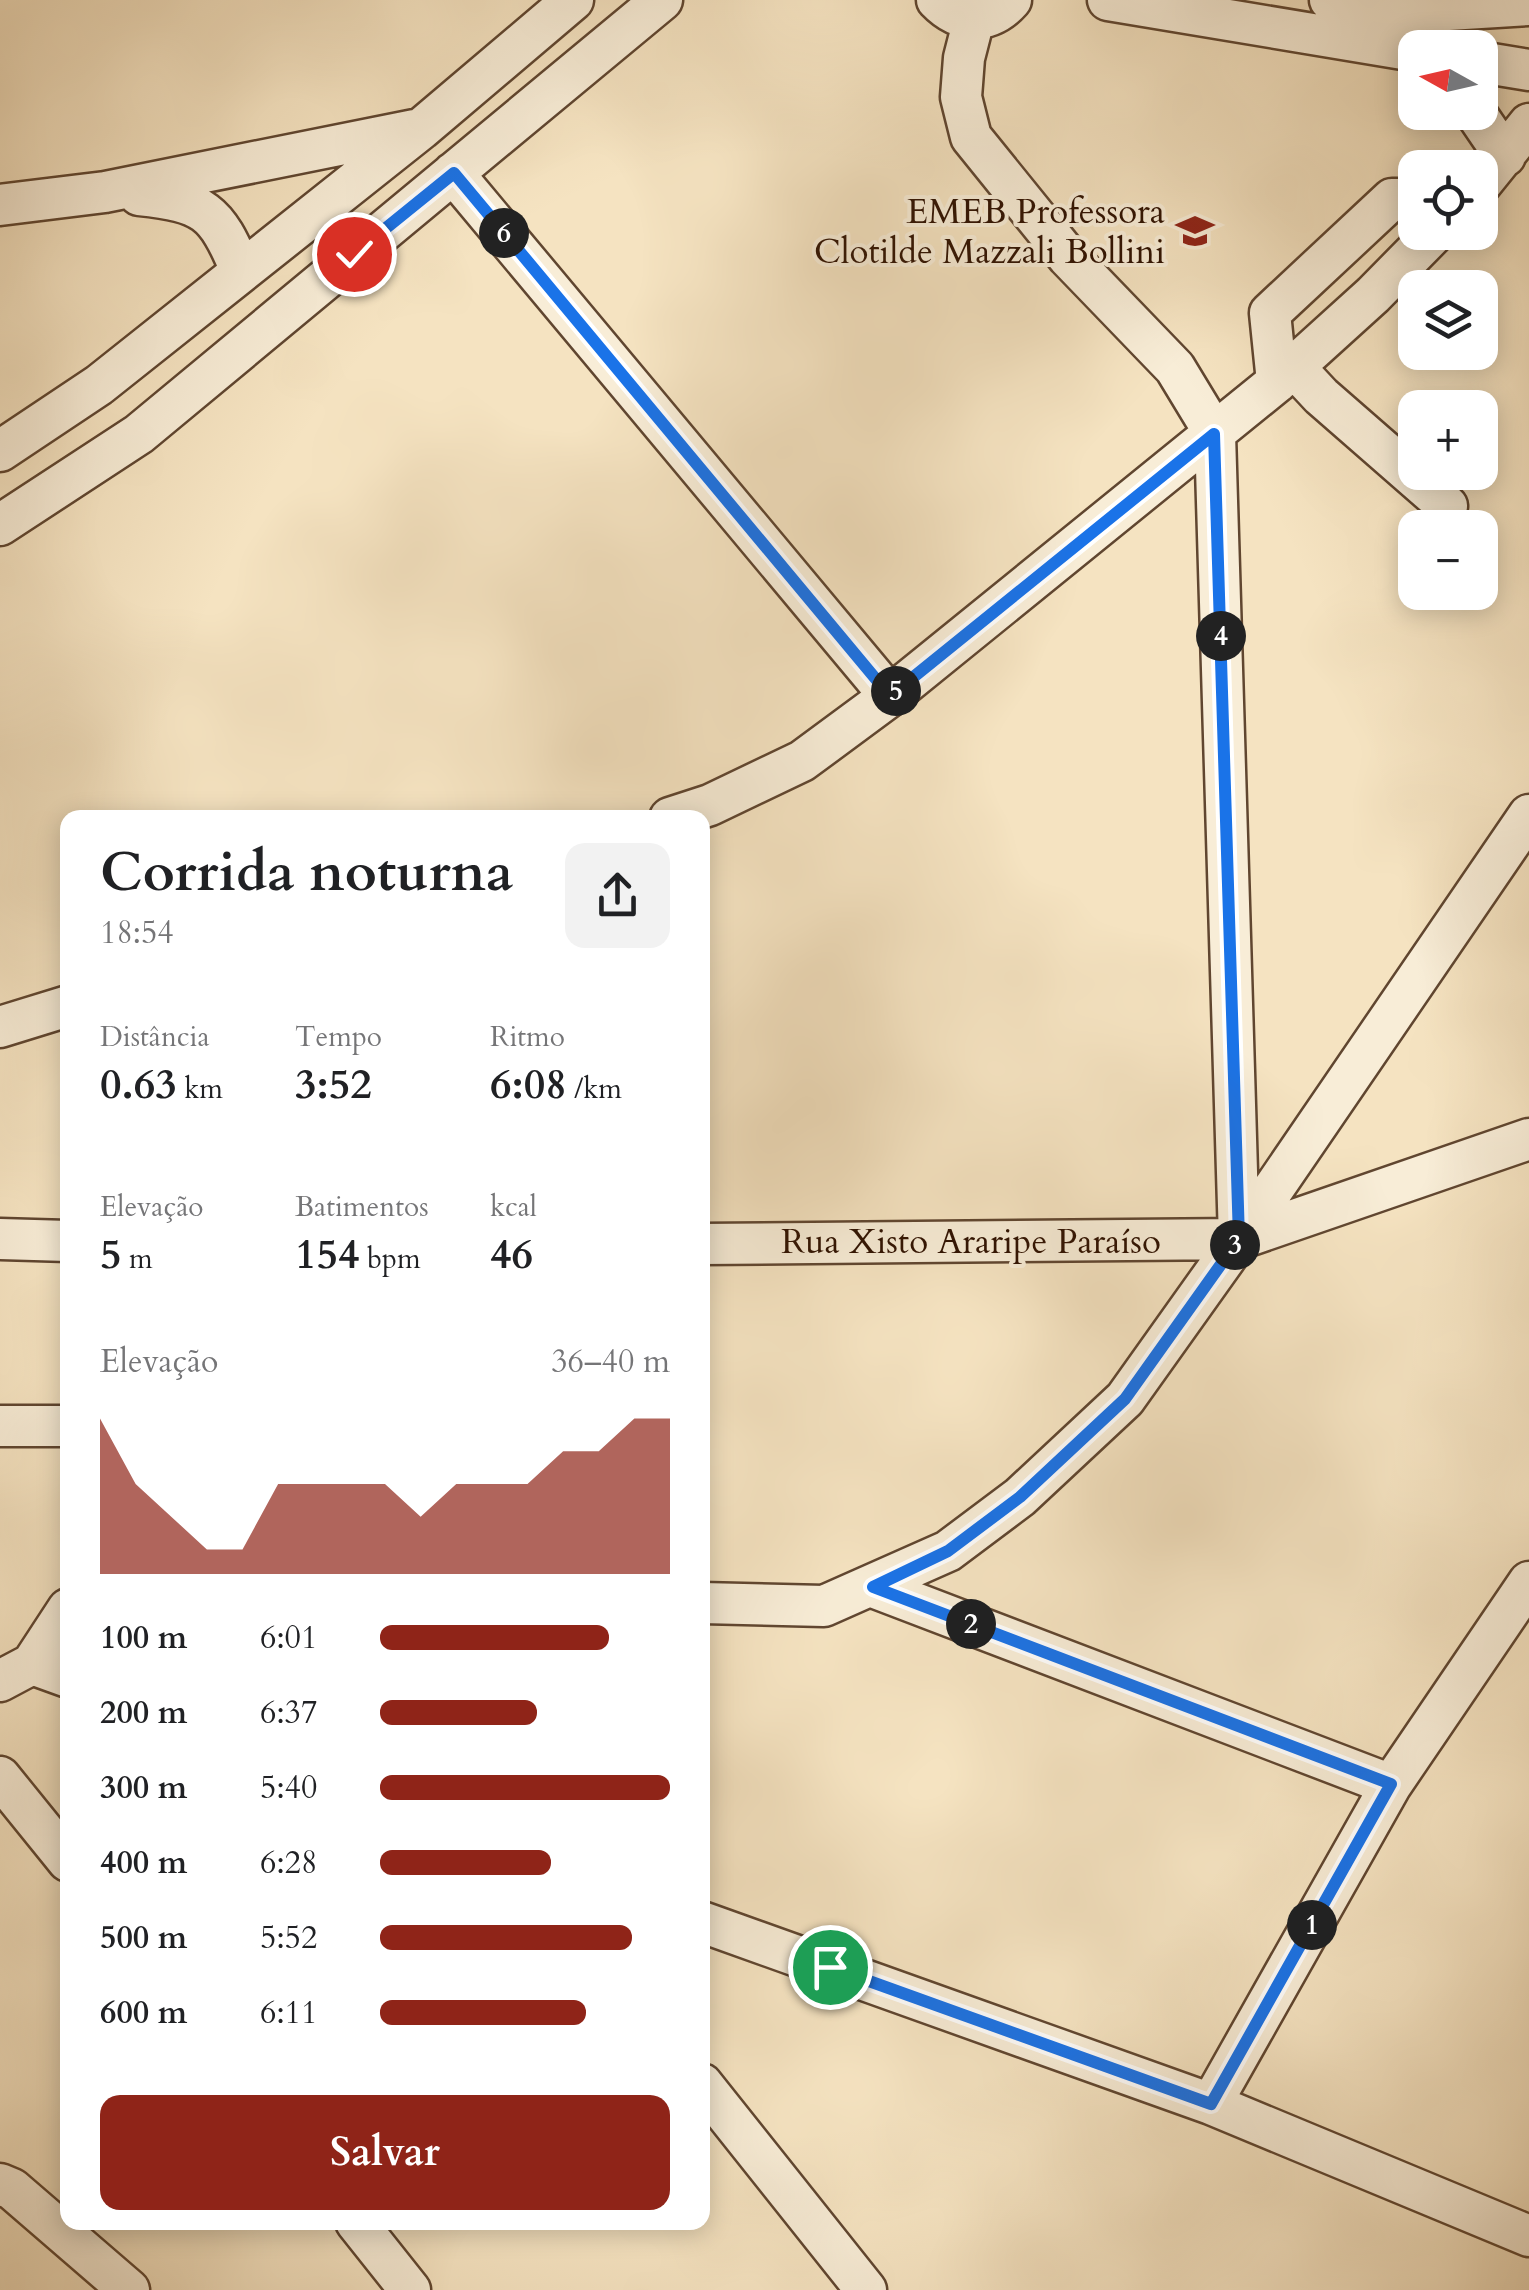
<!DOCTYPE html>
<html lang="pt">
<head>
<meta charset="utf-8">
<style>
  :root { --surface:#fff; --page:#f2f2f2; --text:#202124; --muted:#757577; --accent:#8f2418 }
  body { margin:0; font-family:Cardo,serif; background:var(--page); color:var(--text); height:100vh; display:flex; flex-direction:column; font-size:38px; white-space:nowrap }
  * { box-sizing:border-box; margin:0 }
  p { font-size:32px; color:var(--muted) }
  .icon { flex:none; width:55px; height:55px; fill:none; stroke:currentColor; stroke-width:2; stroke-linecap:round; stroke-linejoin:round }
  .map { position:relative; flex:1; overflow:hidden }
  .panel { position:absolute; left:60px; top:810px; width:650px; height:1420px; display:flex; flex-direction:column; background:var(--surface); border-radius:20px; box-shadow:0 5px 25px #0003 }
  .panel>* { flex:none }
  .needle { width:65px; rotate:278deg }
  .fabs { position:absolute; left:1398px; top:30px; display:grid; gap:20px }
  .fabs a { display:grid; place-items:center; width:100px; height:100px; border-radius:20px; background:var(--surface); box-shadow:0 5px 25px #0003; font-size:50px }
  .pin { position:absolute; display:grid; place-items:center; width:85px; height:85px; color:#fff; margin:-42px; border:5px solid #fff; border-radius:50%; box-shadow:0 2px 10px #0007 }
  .km { position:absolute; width:50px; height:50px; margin:-25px; border-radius:50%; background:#222; color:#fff; font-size:28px; line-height:50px; text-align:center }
  .round { display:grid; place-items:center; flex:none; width:105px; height:105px; border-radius:20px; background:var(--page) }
  .headline { display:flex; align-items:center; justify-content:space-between; height:170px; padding:0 40px }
  h1 { font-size:55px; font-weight:700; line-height:75px }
  .figures { display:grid; grid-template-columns:repeat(3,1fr); gap:15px; height:170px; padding:10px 40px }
  .figures div { display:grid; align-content:center }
  .figures b { font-size:42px; font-weight:700 }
  .figures small { font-size:28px; font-weight:400 }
  .figures p { font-size:28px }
  .chart { height:280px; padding:20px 40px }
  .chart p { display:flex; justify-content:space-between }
  .chart svg { width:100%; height:180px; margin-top:10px; fill:var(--accent); opacity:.7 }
  .cta { display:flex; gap:20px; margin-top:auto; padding:20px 40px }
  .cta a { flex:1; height:115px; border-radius:20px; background:var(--accent); color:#fff; font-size:40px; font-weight:700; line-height:115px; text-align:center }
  ul { padding:0 40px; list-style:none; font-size:32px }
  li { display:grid; grid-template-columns:160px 120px 1fr; align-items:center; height:75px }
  li i { height:25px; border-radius:12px; background:var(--accent) }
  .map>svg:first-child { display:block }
</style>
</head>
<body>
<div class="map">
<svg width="1529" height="2290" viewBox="0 0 1529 2290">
  <rect width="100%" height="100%" fill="#f5e3c1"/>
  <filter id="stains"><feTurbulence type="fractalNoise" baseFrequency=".002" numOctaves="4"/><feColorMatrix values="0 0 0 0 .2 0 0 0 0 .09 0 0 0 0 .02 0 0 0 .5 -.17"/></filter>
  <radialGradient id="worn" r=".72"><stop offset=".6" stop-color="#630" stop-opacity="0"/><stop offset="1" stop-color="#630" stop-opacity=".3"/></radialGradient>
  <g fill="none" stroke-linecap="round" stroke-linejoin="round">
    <g stroke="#604630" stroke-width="45">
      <path id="minor" d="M 937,0 C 959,23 989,25 1011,0
        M 1108,0 L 1415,51
        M 1330,0 L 1416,12 L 1529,5
        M 974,19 L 964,58 L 961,97 L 971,137 L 1068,257 L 1175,368 L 1215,434 L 1239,1239
        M 1480,62 L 1529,70
        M 1475,112 L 1505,156
        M 453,173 L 890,696
        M 1480,185 L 1529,124
        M 139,195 C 204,202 216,210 241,271
        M 0,205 L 105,192 L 414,130
        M 1294,367 L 1321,396 L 1447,506
        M 1277,382 L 1270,313 L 1392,199 L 1415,199
        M 0,451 L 99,385 L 421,129 L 573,0
        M 0,525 L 139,434 L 662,0
        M 670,818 L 710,805 L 802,761 L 890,696 L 1277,382 L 1373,295 L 1435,232
        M 0,1027 L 68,1006
        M 0,1239 L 68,1241
        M 702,1244 L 1239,1239 L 1529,1139
        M 0,1426 L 68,1426
        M 873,1587 L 1391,1785
        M 702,1603 L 824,1606 L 948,1551 L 1020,1497 L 1125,1399 L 1239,1239 L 1529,815
        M 32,1664 L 68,1677
        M 0,1681 L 32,1664 L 68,1609
        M 0,1777 L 68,1861
        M 702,1922 L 1211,2104 L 1529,2236
        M 702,2084 L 866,2290
        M 1211,2104 L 1391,1785 L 1529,1582
        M 0,2184 L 12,2189 L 129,2290
        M 356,2222 L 410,2290"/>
    </g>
    <use href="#minor" stroke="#f8edd7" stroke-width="40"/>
  </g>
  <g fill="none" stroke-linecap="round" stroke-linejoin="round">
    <g stroke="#fff" stroke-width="20">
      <path id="route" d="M 354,254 L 454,173 L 890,696 L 1214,434 L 1239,1239 L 1125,1399 L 1020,1497 L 948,1551 L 873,1587 L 1391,1784 L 1211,2104 L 830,1967"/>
    </g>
    <use href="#route" stroke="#1a73e8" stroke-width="12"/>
  </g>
  <defs>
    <g id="school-bare" transform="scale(3)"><path d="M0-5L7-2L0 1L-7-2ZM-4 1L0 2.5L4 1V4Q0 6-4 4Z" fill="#8f2418" stroke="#f8edd7" stroke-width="2.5" paint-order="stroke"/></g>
  </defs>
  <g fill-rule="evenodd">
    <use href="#school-bare" x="1195" y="231"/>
  </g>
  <g text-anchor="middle" stroke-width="8" stroke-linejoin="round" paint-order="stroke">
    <g font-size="35" fill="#2f1100" stroke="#f8edd7" text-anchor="end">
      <text x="1165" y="223">EMEB Professora<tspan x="1165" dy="40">Clotilde Mazzali Bollini</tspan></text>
    </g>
    <g font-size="35" fill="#2f1100" stroke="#f8edd7">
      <text x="971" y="1253">Rua Xisto Araripe Paraíso</text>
    </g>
  </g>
  <rect width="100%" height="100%" filter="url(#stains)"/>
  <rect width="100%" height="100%" fill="url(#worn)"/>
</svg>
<div class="fabs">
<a><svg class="needle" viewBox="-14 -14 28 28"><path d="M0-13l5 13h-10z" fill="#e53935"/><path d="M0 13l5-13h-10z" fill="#757577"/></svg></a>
<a><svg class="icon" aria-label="locate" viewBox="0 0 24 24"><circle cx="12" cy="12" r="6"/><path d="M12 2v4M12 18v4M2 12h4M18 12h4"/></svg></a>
<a><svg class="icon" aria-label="layers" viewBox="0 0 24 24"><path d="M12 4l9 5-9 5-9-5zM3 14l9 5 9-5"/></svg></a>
<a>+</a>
<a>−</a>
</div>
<div class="pin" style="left:830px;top:1967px;background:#1e9e55"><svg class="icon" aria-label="arrive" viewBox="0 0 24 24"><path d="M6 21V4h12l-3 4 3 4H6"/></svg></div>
<div class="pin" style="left:354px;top:254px;background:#d93025"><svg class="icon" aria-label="check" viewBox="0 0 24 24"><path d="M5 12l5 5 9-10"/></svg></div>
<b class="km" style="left:1312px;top:1925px">1</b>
<b class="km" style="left:971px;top:1624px">2</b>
<b class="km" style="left:1235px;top:1245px">3</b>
<b class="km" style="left:1221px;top:636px">4</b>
<b class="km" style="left:896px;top:691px">5</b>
<b class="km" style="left:504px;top:233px">6</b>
<section class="panel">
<div class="headline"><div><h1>Corrida noturna</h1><p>18:54</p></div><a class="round"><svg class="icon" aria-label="share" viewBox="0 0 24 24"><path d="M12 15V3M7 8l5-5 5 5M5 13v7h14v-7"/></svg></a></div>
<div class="figures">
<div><p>Distância</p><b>0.63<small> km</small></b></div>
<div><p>Tempo</p><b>3:52</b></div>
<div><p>Ritmo</p><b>6:08<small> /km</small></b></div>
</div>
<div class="figures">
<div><p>Elevação</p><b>5<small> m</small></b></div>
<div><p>Batimentos</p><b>154<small> bpm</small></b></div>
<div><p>kcal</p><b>46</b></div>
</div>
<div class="chart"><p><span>Elevação</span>36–40 m</p>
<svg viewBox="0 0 160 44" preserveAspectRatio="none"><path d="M0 44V6L10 22L20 30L30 38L40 38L50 22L60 22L70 22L80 22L90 30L100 22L110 22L120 22L130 14L140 14L150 6L160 6V44z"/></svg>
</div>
<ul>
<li><b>100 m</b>6:01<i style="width:79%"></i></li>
<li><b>200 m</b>6:37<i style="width:54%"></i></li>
<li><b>300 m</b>5:40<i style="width:100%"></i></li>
<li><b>400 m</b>6:28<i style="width:59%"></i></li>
<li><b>500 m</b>5:52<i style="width:87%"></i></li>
<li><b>600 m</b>6:11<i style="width:71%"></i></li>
</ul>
<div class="cta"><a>Salvar</a></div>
</section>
</div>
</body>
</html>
